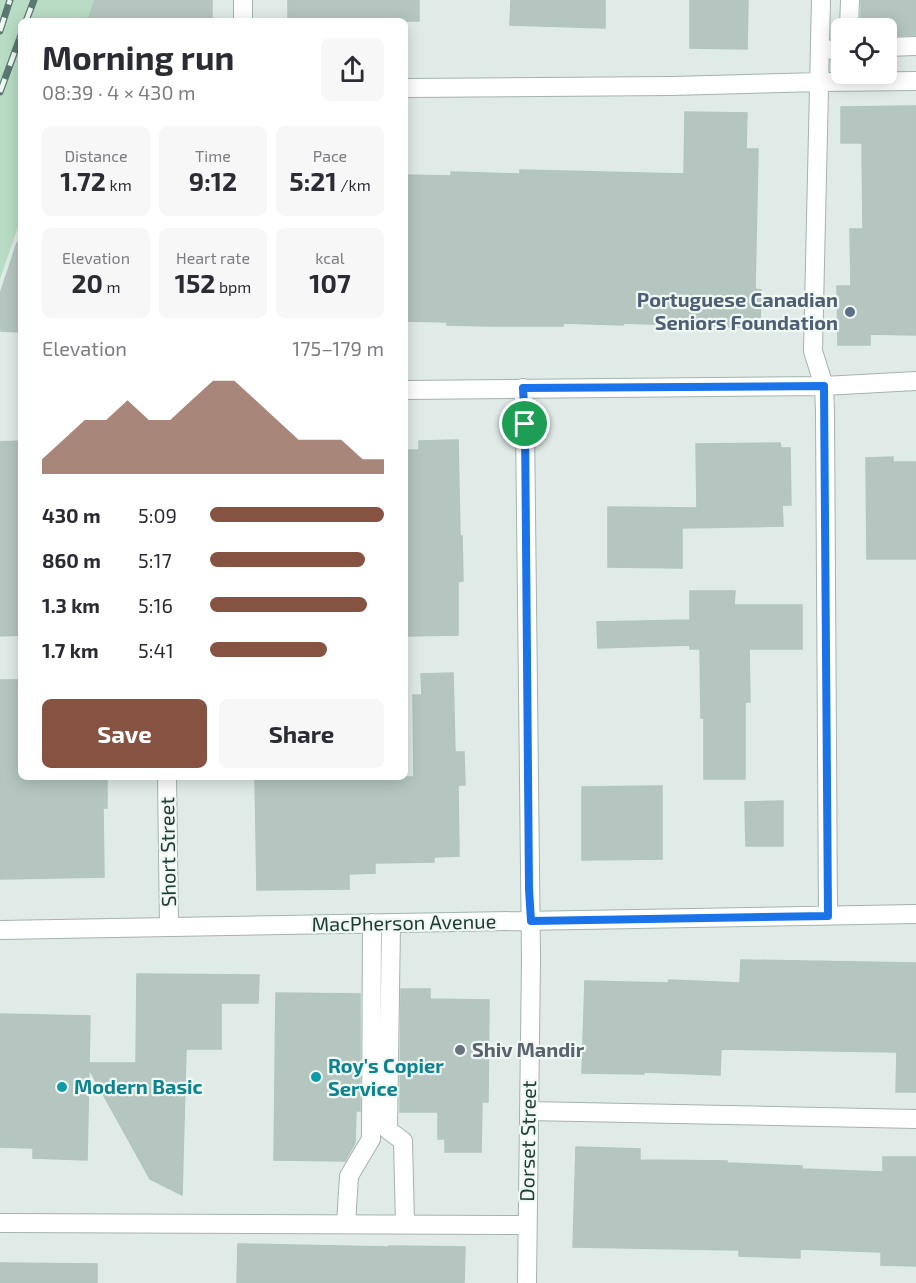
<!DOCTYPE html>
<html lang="en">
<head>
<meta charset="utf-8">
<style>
  :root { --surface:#fff; --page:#f7f7f7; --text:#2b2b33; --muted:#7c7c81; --accent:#865342 }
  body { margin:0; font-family:"Exo 2",sans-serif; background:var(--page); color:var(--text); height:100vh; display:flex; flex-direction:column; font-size:22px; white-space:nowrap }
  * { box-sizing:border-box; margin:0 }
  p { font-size:20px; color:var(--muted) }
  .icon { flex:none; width:33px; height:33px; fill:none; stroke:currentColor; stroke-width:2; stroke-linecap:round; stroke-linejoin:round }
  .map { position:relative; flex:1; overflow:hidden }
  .details { position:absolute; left:18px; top:18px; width:390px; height:762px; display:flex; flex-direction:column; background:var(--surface); border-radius:9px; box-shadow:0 3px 15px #0003 }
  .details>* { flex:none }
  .tools { position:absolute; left:831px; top:18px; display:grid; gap:12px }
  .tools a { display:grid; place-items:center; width:66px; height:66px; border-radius:9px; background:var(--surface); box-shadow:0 3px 15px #0003; font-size:30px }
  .pin { position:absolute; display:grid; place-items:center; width:51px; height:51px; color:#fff; margin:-26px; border:3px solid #fff; border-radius:50%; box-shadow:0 2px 6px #0007 }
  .round { display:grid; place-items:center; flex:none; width:63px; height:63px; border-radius:9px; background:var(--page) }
  .headline { display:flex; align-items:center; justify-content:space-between; height:102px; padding:0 24px }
  h1 { font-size:33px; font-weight:700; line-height:45px }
  .metrics { display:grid; grid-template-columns:repeat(3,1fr); gap:9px; height:102px; padding:6px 24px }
  .metrics div { display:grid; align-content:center; border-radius:9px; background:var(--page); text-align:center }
  .metrics b { font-size:26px; font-weight:700 }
  .metrics small { font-size:16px; font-weight:400 }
  .metrics p { font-size:16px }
  .chart { height:168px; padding:12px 24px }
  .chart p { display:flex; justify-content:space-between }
  .chart svg { width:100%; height:108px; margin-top:6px; fill:var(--accent); opacity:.7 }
  .button { display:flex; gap:12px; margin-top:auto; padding:12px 24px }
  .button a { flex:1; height:69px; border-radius:9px; background:var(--accent); color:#fff; font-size:24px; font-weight:700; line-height:69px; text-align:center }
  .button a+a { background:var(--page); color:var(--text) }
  ul { padding:0 24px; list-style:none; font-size:20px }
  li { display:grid; grid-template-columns:96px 72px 1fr; align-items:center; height:45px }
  li i { height:15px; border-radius:8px; background:var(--accent) }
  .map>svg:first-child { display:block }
</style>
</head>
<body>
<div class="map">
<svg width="916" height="1283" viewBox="0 0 916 1283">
  <rect width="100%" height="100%" fill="#e0ebe7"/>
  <path fill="#b8ddc4" d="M 0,0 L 95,0 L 88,21 L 21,21 L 21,218 L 0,279 Z"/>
  <path fill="#b5c6c0" stroke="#b2c5be" stroke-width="1.5" d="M 95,0 L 212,0 L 212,21 L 88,21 Z
    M 288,0 L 419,0 L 419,21 L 288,21 Z
    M 511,0 L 605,0 L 605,28 L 510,25 Z
    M 690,0 L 748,0 L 747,49 L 690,48 Z
    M 861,0 L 916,0 L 916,35 L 886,36 L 886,28 L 861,28 Z
    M 916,106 L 916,335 L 870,334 L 870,345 L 838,345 L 837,286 L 851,286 L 850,229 L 863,229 L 862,143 L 841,143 L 841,107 Z
    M 685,112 L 747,113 L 746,149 L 758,149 L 755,289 L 761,290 L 760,328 L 623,323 L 623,325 L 563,323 L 563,326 L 492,326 L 447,325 L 447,322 L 405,321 L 405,175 L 451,176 L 451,172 L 520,174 L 520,170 L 684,174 Z
    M 17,243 L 21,244 L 21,332 L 1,331 L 0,294 Z
    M 458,440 L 460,536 L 462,536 L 463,581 L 458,582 L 458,635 L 405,636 L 405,450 L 419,450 L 419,441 Z
    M 21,441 L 21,635 L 0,636 L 0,442 Z
    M 780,443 L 781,448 L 790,448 L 791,505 L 782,505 L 783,526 L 682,528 L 682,568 L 608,567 L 608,507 L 697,508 L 696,444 Z
    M 893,457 L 893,462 L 916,462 L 916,559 L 867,559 L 866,458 Z
    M 690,591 L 735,591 L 734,605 L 802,605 L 802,649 L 749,649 L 750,702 L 745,702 L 745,779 L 704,779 L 704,718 L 701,718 L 700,649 L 690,649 L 690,645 L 598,648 L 597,622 L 690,620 Z
    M 453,673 L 455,752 L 464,752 L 465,785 L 458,785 L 459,856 L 434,857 L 434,862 L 375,863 L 375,873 L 349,874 L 349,889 L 257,890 L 255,777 L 414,777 L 413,695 L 422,695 L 421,674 Z
    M 0,680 L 21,680 L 21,777 L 107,777 L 107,808 L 103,808 L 104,877 L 0,879 Z
    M 662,786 L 662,859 L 582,860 L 582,787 Z
    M 783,801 L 783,846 L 746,846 L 745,802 Z
    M 741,960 L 916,963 L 916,1092 L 896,1092 L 897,1052 L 721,1049 L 720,1075 L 644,1072 L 644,1074 L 582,1073 L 585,981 L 668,983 L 669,980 L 740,983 Z
    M 137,974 L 259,975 L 258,1003 L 221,1003 L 221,1049 L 186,1049 L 182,1195 L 150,1179 L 89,1069 L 87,1160 L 33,1158 L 33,1148 L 0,1147 L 0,1014 L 90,1016 L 89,1063 L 136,1063 Z
    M 401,989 L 430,989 L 430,999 L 489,1000 L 488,1102 L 482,1102 L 481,1152 L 445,1152 L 445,1139 L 438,1139 L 438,1112 L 400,1112 Z
    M 276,993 L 360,994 L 360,1111 L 356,1111 L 355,1143 L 345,1161 L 274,1160 Z
    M 576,1147 L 640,1149 L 640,1160 L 727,1161 L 727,1163 L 802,1166 L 802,1169 L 883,1172 L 883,1157 L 916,1157 L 916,1266 L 881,1265 L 881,1252 L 800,1249 L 800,1258 L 739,1256 L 739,1250 L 573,1247 Z
    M 238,1244 L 389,1247 L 389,1246 L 465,1247 L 464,1283 L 237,1283 Z
    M 0,1263 L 97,1264 L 97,1283 L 0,1283 Z"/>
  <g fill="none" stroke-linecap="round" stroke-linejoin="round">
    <g stroke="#a3b3ae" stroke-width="20">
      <path id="minor" d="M 821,0 L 813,351 L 824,386 L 825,412 L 828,916
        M 243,21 L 243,0
        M 849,28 L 850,0
        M 886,47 L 916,46
        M 820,50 L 842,49
        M 405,88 L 672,86 L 820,82 L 916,81
        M 523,388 L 525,424 L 531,958 L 527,1283
        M 405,390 L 824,386 L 916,381
        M 167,777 L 169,927
        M 391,923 L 388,1130 L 403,1141 L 405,1224
        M 0,930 L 916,914
        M 529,1111 L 916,1119
        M 0,1223 L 527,1225
        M 346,1224 L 349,1176 L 371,1139 L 372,923"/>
    </g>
    <use href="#minor" stroke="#fff" stroke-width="18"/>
    <g stroke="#5a7771" stroke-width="7">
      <path id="rail" d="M 26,21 L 34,0
        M 0,31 L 10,0
        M 0,92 L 21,35"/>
    </g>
    <use href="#rail" stroke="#f0f8f4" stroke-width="4.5" stroke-dasharray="14" stroke-linecap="butt"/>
  </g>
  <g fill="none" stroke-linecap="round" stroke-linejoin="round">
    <g stroke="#fff" stroke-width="12">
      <path id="route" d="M 824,386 L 828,916 L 531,921 L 529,889 L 525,424 L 523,388 Z"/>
    </g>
    <use href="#route" stroke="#1a73e8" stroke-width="8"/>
  </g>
  <circle fill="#5c6f8a" stroke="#f0f8f4" stroke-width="2" cx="850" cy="312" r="6"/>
  <circle fill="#6b7280" stroke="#f0f8f4" stroke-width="2" cx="460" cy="1050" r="6"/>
  <g fill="#0f9aa8" stroke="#f0f8f4" stroke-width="2">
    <circle cx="316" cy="1077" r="6"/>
    <circle cx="62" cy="1087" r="6"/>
  </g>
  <g text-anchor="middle" stroke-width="4.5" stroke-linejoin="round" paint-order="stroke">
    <g font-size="20" font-weight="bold" fill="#4e5e75" stroke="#f0f8f4" text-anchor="end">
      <text x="838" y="307">Portuguese Canadian<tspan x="838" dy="23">Seniors Foundation</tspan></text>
    </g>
    <g font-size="20" fill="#203c36" stroke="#f0f8f4">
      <text transform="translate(168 852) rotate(-91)" y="7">Short Street</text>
      <text transform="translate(404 923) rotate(-1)" y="7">MacPherson Avenue</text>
      <text transform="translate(528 1141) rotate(-89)" y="7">Dorset Street</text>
    </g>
    <g font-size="20" font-weight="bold" fill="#5b616d" stroke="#f0f8f4" text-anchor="start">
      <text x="472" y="1057">Shiv Mandir</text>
    </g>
    <g font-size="20" font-weight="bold" fill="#0d838f" stroke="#f0f8f4" text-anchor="start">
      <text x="328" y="1073">Roy's Copier<tspan x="328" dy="23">Service</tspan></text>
      <text x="74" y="1094">Modern Basic</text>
    </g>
  </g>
</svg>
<div class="tools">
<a><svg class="icon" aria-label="locate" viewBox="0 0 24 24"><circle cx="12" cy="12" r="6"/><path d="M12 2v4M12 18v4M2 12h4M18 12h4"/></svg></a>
</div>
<div class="pin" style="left:525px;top:424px;background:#1e9e55"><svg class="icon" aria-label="arrive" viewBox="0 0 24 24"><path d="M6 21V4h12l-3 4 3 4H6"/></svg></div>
<section class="details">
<div class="headline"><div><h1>Morning run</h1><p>08:39 · 4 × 430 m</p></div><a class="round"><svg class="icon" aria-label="share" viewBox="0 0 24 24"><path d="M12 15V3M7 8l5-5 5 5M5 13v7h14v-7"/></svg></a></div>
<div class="metrics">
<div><p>Distance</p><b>1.72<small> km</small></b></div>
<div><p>Time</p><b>9:12</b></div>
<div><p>Pace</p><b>5:21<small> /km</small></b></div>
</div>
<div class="metrics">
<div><p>Elevation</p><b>20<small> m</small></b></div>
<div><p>Heart rate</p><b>152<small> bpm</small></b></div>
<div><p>kcal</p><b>107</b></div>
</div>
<div class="chart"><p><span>Elevation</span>175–179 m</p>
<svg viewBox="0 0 160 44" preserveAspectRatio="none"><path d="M0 44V38L10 30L20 22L30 22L40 14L50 22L60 22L70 14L80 6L90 6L100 14L110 22L120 30L130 30L140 30L150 38L160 38V44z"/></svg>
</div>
<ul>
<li><b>430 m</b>5:09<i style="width:100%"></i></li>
<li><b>860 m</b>5:17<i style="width:89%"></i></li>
<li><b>1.3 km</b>5:16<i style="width:90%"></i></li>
<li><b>1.7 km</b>5:41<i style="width:67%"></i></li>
</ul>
<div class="button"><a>Save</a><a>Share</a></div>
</section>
</div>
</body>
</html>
